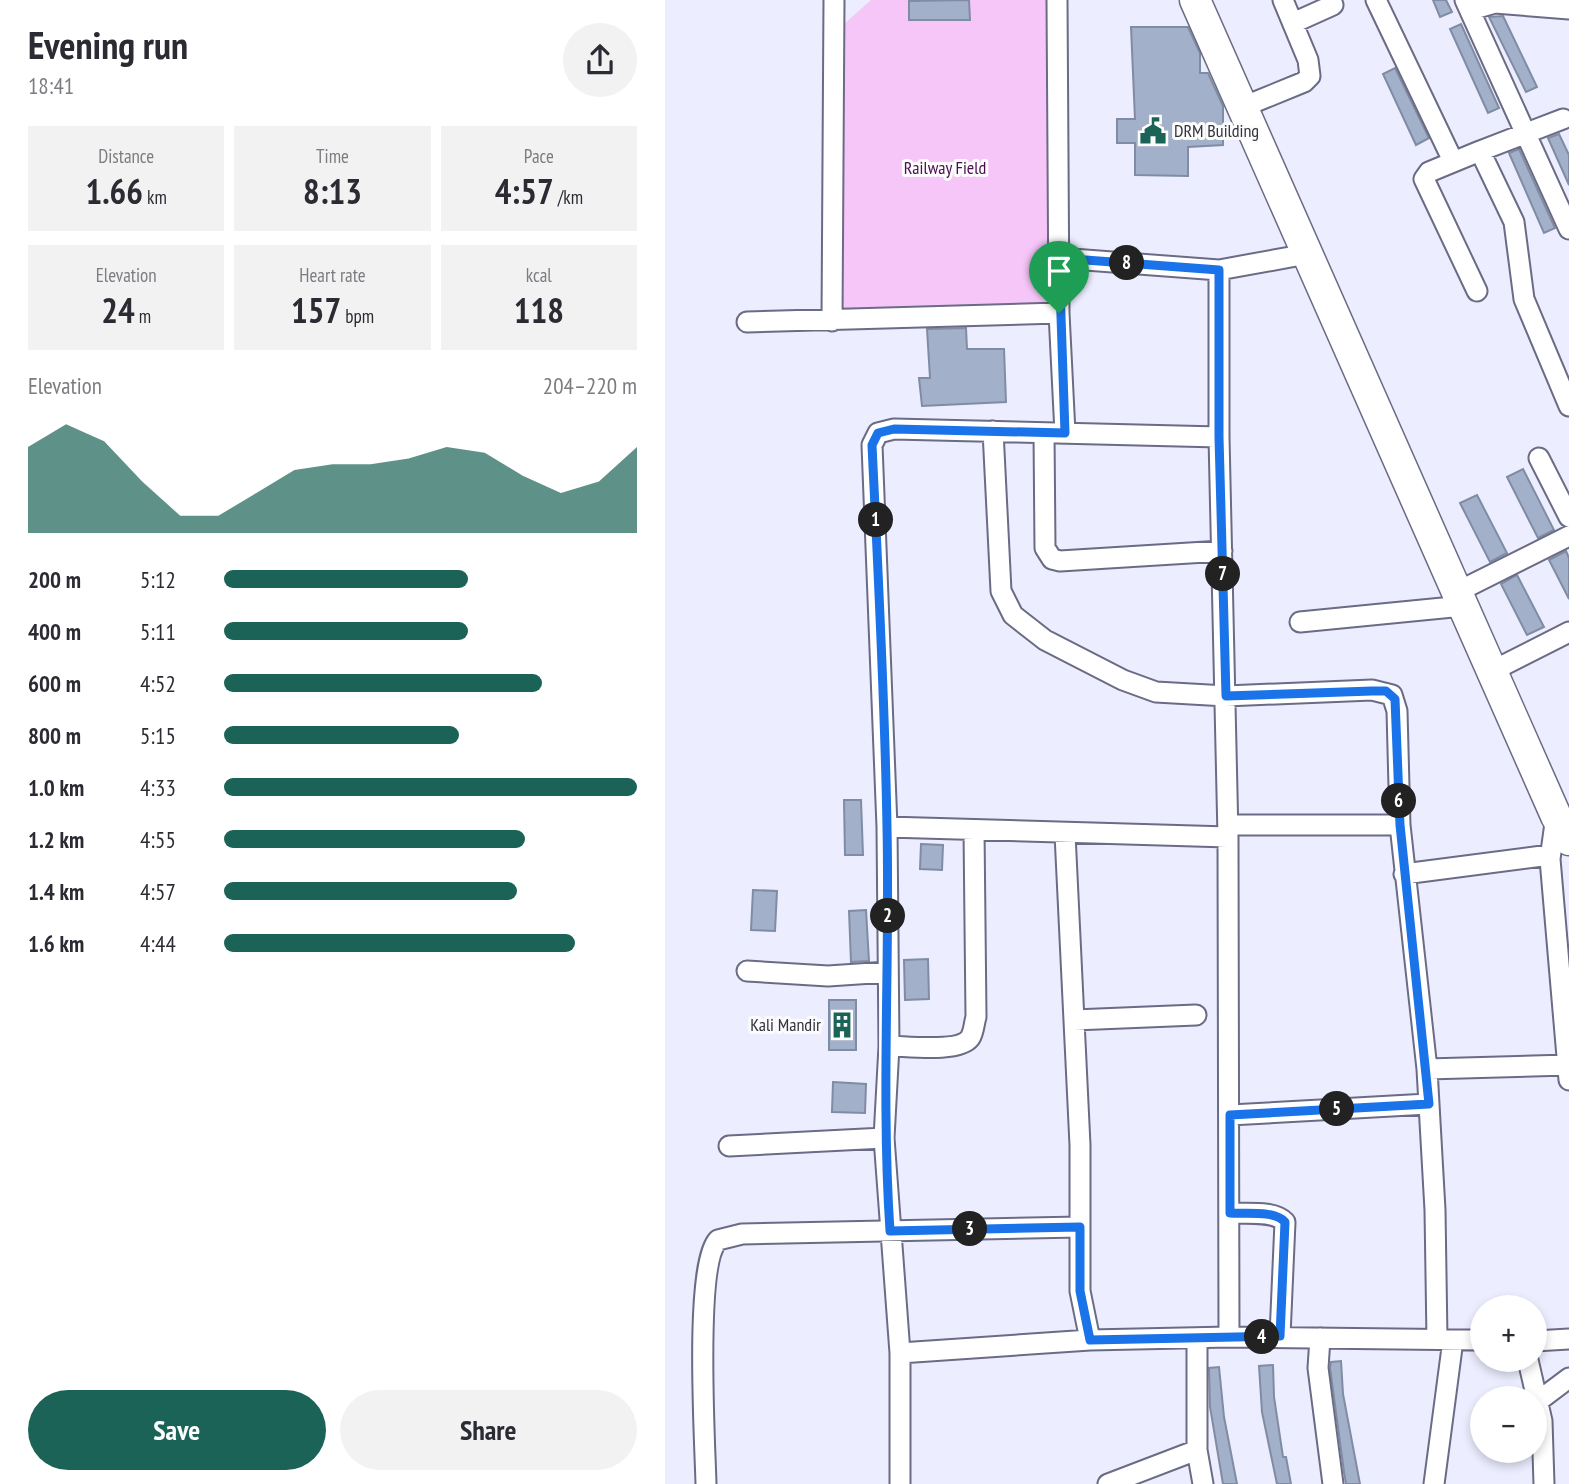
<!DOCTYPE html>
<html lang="en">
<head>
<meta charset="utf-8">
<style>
  :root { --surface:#fff; --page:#f2f2f3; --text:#2b2b33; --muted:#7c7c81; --accent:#1b6357 }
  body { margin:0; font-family:"PT Sans Narrow",sans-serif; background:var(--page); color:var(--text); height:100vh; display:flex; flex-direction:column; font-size:26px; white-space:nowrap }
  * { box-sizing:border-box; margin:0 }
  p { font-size:23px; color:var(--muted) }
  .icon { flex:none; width:38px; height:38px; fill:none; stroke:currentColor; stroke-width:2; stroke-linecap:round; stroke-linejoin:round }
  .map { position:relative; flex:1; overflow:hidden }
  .details { display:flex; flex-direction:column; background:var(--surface); width:665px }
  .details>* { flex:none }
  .buttons { position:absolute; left:805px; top:1295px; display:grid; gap:14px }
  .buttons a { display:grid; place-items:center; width:77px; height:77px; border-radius:50%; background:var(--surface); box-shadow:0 4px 10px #0003; font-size:35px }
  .pin { position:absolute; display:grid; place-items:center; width:60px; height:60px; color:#fff; margin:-72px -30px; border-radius:50% 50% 50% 0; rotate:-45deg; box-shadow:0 0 7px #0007 }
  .pin .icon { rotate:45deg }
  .km { position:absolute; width:35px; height:35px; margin:-18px; border-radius:50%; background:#222; color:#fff; font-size:19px; line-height:35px; text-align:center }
  .round { display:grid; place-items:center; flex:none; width:74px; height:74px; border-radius:37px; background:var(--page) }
  .summary { display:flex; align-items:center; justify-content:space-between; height:119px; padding:0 28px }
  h1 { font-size:38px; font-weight:600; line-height:52px }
  .stats { display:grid; grid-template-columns:repeat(3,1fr); gap:10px; height:119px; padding:7px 28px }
  .stats div { display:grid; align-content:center; border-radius:0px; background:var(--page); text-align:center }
  .stats b { font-size:35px; font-weight:600 }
  .stats small { font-size:19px; font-weight:400 }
  .stats p { font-size:19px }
  .chart { height:196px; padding:14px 28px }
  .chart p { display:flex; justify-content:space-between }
  .chart svg { width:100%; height:126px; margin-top:7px; fill:var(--accent); opacity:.7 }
  .primary-button { display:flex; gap:14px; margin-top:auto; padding:14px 28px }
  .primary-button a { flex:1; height:80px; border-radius:42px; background:var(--accent); color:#fff; font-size:28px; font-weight:600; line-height:80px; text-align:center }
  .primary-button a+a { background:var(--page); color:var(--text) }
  ul { padding:0 28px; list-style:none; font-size:23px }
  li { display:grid; grid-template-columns:112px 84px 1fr; align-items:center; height:52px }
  li i { height:18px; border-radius:9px; background:var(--accent) }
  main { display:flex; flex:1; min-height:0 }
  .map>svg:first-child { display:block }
</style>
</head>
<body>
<main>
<section class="details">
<div class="summary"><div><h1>Evening run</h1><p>18:41</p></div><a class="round"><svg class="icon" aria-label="share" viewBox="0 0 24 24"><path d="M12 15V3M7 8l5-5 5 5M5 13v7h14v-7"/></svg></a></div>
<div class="stats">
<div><p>Distance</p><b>1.66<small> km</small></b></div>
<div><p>Time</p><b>8:13</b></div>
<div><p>Pace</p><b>4:57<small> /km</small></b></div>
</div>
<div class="stats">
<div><p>Elevation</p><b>24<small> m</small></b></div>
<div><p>Heart rate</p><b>157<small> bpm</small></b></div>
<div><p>kcal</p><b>118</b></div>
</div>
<div class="chart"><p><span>Elevation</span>204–220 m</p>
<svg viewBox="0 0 160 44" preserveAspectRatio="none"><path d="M0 44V14L10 6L20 12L30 26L40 38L50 38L60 30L70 22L80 20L90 20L100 18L110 14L120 16L130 24L140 30L150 26L160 14V44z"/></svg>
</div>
<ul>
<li><b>200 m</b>5:12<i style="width:59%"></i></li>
<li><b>400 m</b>5:11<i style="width:59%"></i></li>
<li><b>600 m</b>4:52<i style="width:77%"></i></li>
<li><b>800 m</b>5:15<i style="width:57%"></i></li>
<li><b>1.0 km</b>4:33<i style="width:100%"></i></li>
<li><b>1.2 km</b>4:55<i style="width:73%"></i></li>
<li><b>1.4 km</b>4:57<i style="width:71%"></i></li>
<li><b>1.6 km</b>4:44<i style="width:85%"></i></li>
</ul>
<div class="primary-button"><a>Save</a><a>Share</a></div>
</section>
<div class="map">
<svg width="904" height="1484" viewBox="0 0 904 1484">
  <rect width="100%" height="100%" fill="#ecedfe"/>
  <path fill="#f6c6f9" d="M 206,0 L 385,0 L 385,314 L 174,311 L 179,24 Z"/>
  <path fill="#a3b0c9" stroke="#7f8ca3" stroke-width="2" d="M 304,0 L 305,20 L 244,20 L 244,1 Z
    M 768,0 L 781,0 L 787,12 L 775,17 Z
    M 838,16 L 872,87 L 861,92 L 824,17 Z
    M 796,24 L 834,108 L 823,113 L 785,29 Z
    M 466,27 L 523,27 L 535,53 L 535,73 L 543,73 L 558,106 L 558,145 L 523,147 L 523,176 L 470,175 L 470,143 L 452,143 L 452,119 L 470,119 Z
    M 730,68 L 764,138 L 751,145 L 718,74 Z
    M 894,134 L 904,155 L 904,185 L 883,138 Z
    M 854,149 L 890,228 L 879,233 L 844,153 Z
    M 301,328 L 302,349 L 339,349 L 341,402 L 257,406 L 254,378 L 265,378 L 262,329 Z
    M 858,469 L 889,530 L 873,538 L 842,477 Z
    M 812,495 L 842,553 L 825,562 L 795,503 Z
    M 901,551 L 904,558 L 904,599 L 884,560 Z
    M 852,575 L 879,627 L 862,635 L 836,584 Z
    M 179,800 L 196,800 L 198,855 L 180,855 Z
    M 256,844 L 278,845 L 277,870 L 255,869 Z
    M 88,890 L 112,891 L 110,931 L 86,930 Z
    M 201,910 L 204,961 L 186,962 L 184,911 Z
    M 263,959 L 264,999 L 240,1000 L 239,960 Z
    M 164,1000 L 191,1000 L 191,1050 L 164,1050 Z
    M 168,1082 L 201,1084 L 200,1113 L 167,1112 Z
    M 676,1361 L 678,1394 L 695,1484 L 681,1484 L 679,1472 L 665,1368 L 666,1362 Z
    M 608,1365 L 609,1397 L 618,1457 L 621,1457 L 626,1484 L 612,1484 L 597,1412 L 594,1366 Z
    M 554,1367 L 559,1417 L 572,1484 L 558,1484 L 545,1407 L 544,1368 Z"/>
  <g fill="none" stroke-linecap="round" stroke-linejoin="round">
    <g stroke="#6a6b84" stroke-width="23">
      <path id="minor" d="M 392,0 L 394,313 L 400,433
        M 711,0 L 788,161
        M 800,0 L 904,229
        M 805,10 L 830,3 L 904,9
        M 628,23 L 668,5 L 665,0
        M 590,102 L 639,82 L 645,76 L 643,60 L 618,0
        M 815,151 L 898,119
        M 394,258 L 554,270
        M 812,291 L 759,179 L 764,172 L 815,151 L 849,222 L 859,299 L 904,406
        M 167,321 L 169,0
        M 82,322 L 394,313
        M 328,431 L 336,591 L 348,615 L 380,640 L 458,680 L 491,692 L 561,696 L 707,690 L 727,695 L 732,711 L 735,825 L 762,1069
        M 379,433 L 380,548 L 387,559 L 395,561 L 557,551
        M 554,437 L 563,837 L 564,1337 L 817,1340
        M 874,458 L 904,517
        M 804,586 L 904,536
        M 635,622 L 798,606
        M 839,665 L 904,632
        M 891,816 L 885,859 L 904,1080
        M 563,825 L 735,825
        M 222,827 L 563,837
        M 400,834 L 415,1145 L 415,1291 L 425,1340
        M 739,874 L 885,855
        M 82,971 L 163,976 L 223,972
        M 409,1020 L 531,1015
        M 224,1046 C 241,1046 294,1053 305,1038 C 309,1032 309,1023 311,1017 L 309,830
        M 565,1115 L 763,1104
        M 64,1146 L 219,1138
        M 565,1213 C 581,1214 609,1210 620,1222 L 615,1336
        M 564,1337 L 425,1340 L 235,1353 L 219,1138 L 224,1046 L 222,827 L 207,445 L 213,433 L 229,429 L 554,437 L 554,270 L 642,254
        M 532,1338 L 532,1450 L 538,1484
        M 655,1338 L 653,1368 L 668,1484
        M 772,1339 L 770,1210 L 762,1069 L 903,1065
        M 870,1341 L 904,1339
        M 863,1360 L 877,1421 L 879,1484
        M 872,1402 L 904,1378
        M 41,1484 C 40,1442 29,1265 53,1240 L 77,1234 L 415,1227
        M 235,1484 L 235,1353
        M 443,1484 L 532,1450
        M 769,1484 L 788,1340"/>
    </g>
    <g stroke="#6a6b84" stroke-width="33">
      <path id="highway" d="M 530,0 L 891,816 L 904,840"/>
    </g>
    <use href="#minor" stroke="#fff" stroke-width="19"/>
    <use href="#highway" stroke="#fff" stroke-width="30"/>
  </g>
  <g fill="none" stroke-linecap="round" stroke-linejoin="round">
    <g stroke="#fff" stroke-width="14">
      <path id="route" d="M 394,258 L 554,270 L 554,437 L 561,696 L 707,691 L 721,691 L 730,699 L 735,825 L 764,1104 L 565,1115 L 565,1213 C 581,1214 609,1210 620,1222 L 615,1336 L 425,1340 L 415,1291 L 415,1227 L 225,1231 C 216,1097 225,962 222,828 C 220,700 213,572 207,445 L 213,433 L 229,429 L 400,433 Z"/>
    </g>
    <use href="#route" stroke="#1a73e8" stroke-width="9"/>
  </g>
  <defs>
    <g id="civic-bare" transform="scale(2.1)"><path d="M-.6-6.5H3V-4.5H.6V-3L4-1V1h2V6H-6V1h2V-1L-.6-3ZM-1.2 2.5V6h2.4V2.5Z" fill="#1b6357" stroke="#fcfcfc" stroke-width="2.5" paint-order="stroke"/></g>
    <g id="building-bare" transform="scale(2.1)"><path d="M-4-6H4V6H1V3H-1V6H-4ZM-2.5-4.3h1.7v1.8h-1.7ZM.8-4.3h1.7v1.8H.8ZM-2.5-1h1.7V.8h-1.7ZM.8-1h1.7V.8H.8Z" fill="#1b6357" stroke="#fcfcfc" stroke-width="2.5" paint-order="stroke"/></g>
  </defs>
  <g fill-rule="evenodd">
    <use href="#civic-bare" x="488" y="131"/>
    <use href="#building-bare" x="177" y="1025"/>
  </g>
  <g text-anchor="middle" stroke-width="6" stroke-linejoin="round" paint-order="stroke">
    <g font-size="18" fill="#33333e" stroke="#fcfcfc" text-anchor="start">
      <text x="509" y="137">DRM Building</text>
      <text x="156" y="1031" text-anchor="end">Kali Mandir</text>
    </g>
    <g font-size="18" fill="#480e4d" stroke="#fcfcfc">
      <text x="280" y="174">Railway Field</text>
    </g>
  </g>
</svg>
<div class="buttons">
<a>+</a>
<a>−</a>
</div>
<div class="pin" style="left:394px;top:313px;background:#1e9e55"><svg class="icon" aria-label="arrive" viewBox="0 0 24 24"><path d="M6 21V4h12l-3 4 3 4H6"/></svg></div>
<b class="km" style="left:211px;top:520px">1</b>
<b class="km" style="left:223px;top:916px">2</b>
<b class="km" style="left:305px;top:1229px">3</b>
<b class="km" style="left:597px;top:1337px">4</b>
<b class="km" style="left:672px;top:1109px">5</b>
<b class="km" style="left:734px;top:801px">6</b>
<b class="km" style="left:558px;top:574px">7</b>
<b class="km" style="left:462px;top:263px">8</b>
</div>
</main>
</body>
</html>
